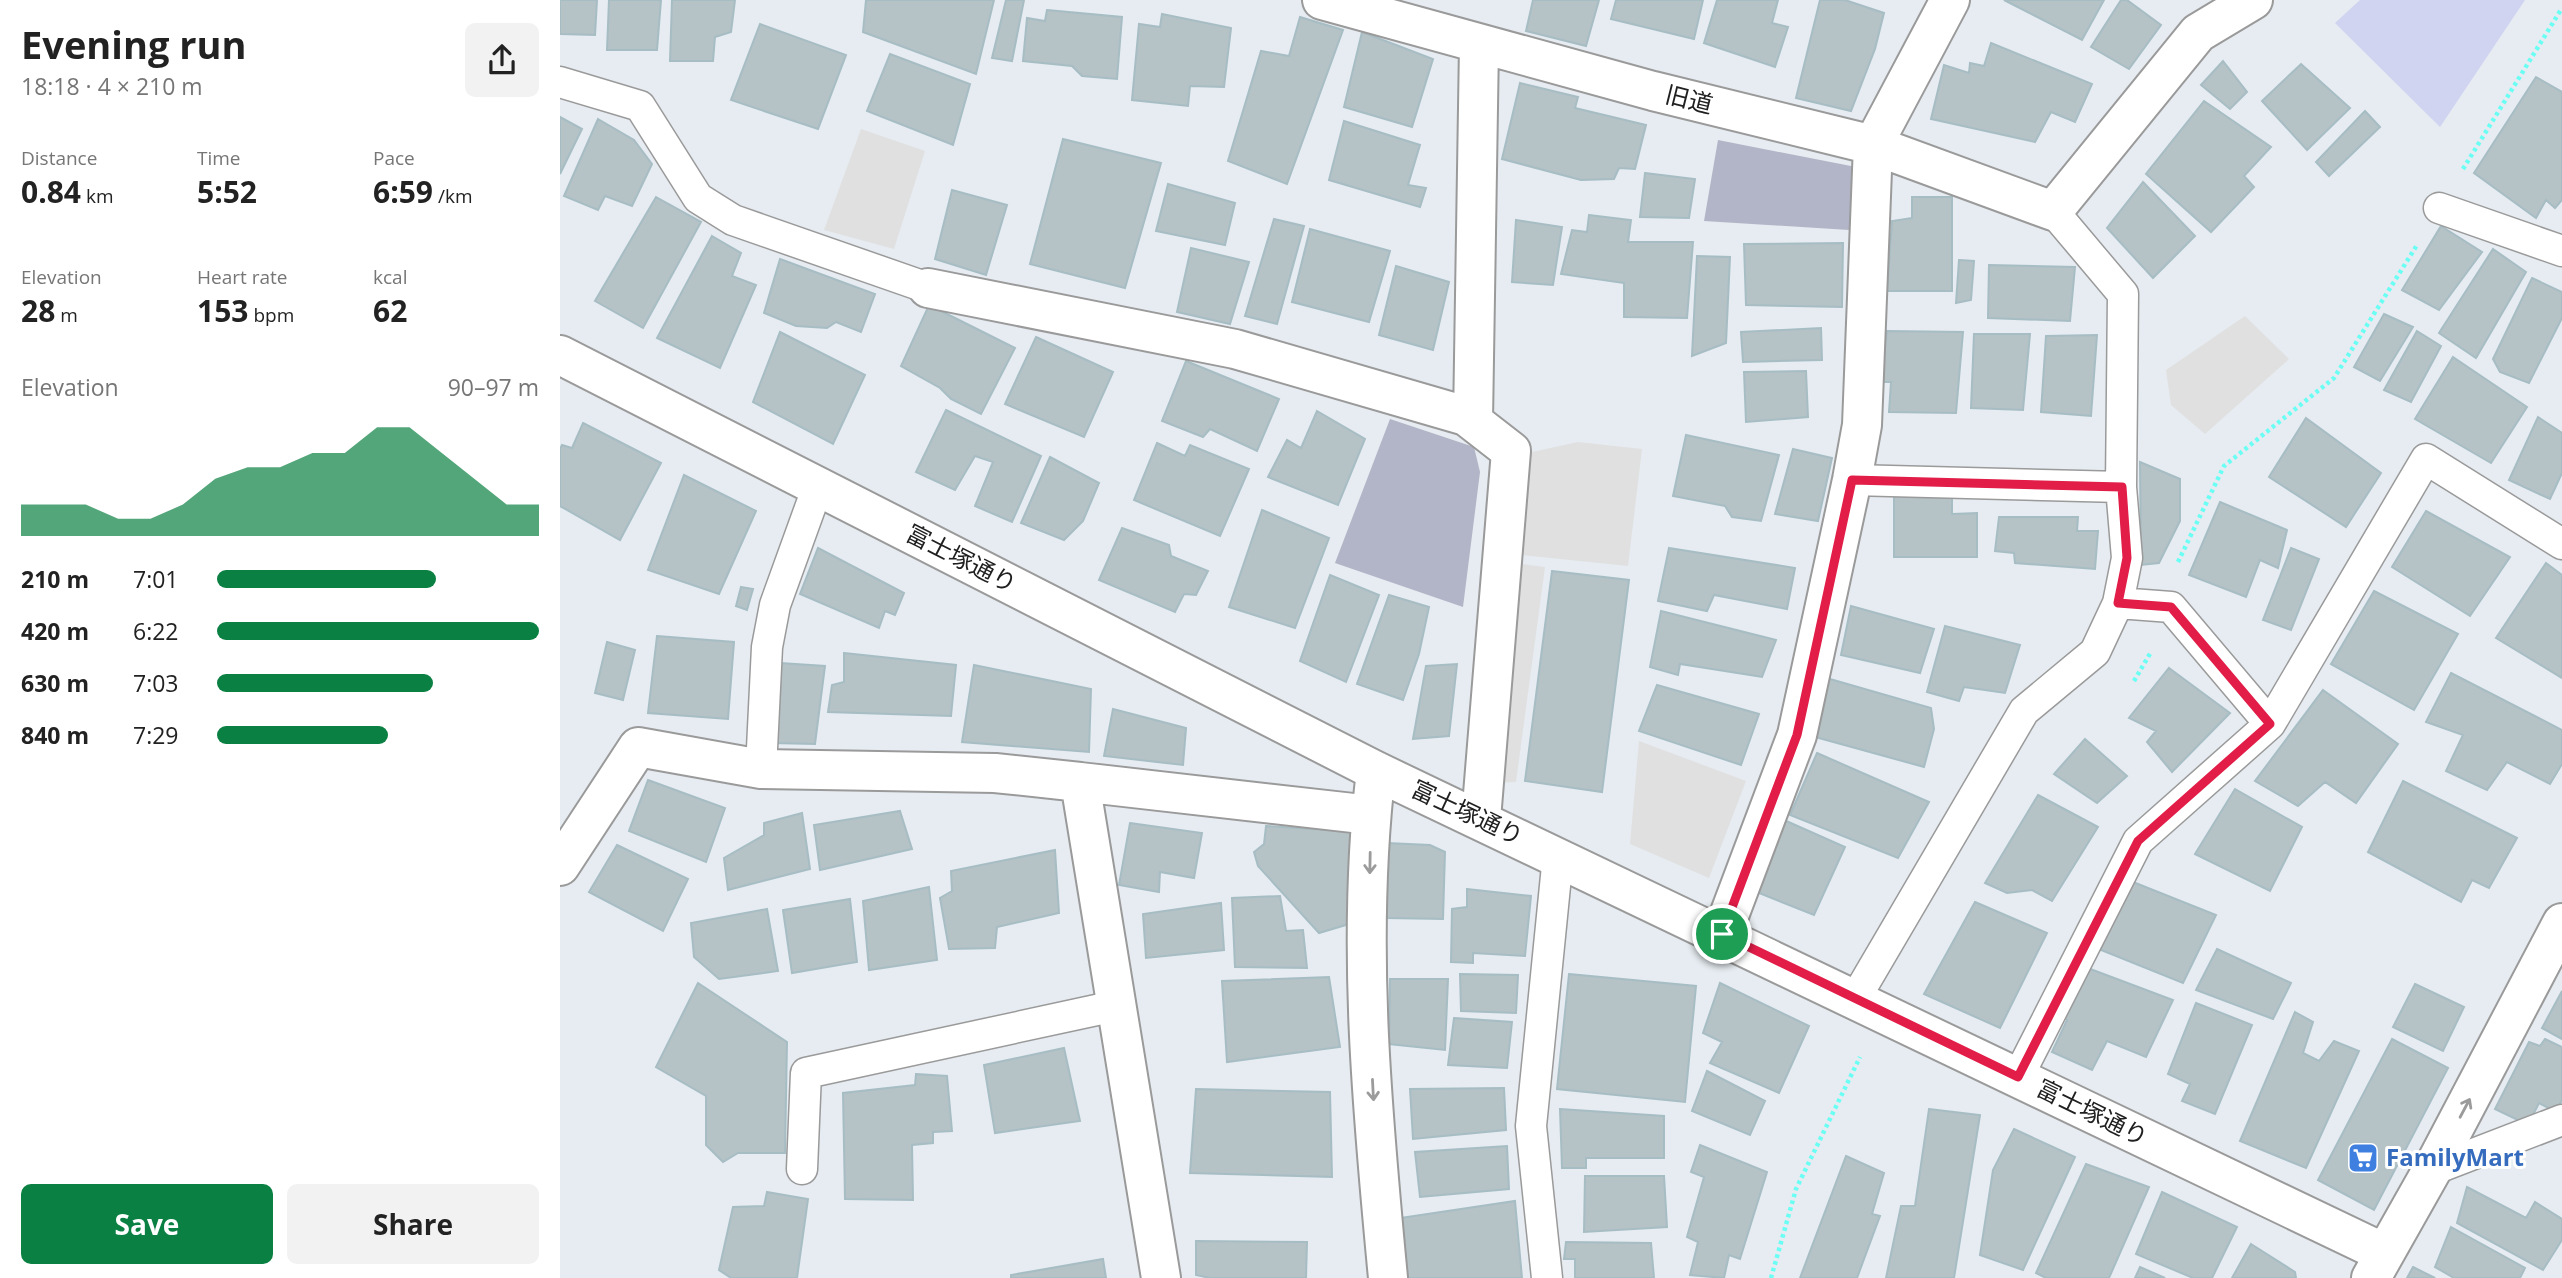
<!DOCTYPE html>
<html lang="en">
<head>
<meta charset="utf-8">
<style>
  :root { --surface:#fff; --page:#f2f2f2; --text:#222; --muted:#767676; --accent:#0b8043 }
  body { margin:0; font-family:"Open Sans","Noto Sans JP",sans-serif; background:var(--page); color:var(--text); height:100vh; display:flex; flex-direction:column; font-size:26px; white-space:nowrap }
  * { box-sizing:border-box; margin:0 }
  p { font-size:23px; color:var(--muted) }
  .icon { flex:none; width:38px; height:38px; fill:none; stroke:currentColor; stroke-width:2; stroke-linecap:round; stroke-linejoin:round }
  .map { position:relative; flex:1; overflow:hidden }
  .sheet { display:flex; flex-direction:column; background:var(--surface); width:560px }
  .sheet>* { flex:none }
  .pin { position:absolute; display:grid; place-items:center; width:60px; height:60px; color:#fff; margin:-30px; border:4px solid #fff; border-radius:50%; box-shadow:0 2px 7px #0007 }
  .round { display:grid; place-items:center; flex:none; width:74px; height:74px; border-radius:10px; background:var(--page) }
  .headline { display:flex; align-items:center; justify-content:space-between; height:119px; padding:0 21px }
  h1 { font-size:38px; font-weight:700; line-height:52px }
  .figures { display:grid; grid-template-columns:repeat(3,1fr); gap:10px; height:119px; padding:7px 21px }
  .figures div { display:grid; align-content:center }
  .figures b { font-size:30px; font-weight:700 }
  .figures small { font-size:19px; font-weight:400 }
  .figures p { font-size:19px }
  .chart { height:196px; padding:14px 21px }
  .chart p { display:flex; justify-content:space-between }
  .chart svg { width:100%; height:126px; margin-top:7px; fill:var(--accent); opacity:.7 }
  .button { display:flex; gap:14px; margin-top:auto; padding:14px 21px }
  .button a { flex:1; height:80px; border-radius:10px; background:var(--accent); color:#fff; font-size:28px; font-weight:700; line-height:80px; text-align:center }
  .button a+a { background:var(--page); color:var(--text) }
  ul { padding:0 21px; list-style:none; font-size:23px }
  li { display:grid; grid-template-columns:112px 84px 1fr; align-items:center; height:52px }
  li i { height:18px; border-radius:9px; background:var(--accent) }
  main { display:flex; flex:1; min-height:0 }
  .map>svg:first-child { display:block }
</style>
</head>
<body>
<main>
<section class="sheet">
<div class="headline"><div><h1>Evening run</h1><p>18:18 · 4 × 210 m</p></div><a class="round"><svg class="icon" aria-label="share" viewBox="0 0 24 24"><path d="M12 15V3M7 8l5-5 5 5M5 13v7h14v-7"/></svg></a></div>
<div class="figures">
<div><p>Distance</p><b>0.84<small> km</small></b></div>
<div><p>Time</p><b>5:52</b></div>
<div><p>Pace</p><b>6:59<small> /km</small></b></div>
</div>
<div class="figures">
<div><p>Elevation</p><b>28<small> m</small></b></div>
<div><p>Heart rate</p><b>153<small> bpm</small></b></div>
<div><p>kcal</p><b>62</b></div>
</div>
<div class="chart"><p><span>Elevation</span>90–97 m</p>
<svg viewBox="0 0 160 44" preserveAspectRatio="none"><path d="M0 44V33L10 33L20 33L30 38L40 38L50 33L60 24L70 20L80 20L90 15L100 15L110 6L120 6L130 15L140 24L150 33L160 33V44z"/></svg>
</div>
<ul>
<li><b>210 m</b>7:01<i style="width:68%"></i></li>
<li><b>420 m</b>6:22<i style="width:100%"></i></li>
<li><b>630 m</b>7:03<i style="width:67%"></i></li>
<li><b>840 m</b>7:29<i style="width:53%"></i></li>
</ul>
<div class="button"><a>Save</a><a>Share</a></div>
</section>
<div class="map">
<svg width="2002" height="1278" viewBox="0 0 2002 1278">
  <rect width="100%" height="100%" fill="#e6ecf1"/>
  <path fill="#b1b5c7" d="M 1158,140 L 1296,167 L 1289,230 L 1144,221 Z
    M 830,419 L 914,447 L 920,472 L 903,607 L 775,563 Z"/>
  <path fill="#d1d4f1" d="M 1800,0 L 1965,0 L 1880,127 L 1775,23 Z"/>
  <path fill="#e0e0e0" d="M 301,129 L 365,151 L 334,249 L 264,230 Z
    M 1685,316 L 1729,359 L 1645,434 L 1611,405 L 1606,370 Z
    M 1018,442 L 1082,449 L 1068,566 L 953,554 L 963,454 Z
    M 955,563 L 985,567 L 956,782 L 935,783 Z
    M 1079,741 L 1186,781 L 1149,878 L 1070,844 Z"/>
  <path fill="#b5c2c6" stroke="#a7bdc4" stroke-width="2" d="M 0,0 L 37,0 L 35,35 L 0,34 Z
    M 49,0 L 101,0 L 97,50 L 47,50 Z
    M 112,0 L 175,0 L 171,32 L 155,37 L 153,61 L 110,61 Z
    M 306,0 L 434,0 L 416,74 L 303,32 Z
    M 446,0 L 464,0 L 452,61 L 432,58 Z
    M 973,0 L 1039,0 L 1026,46 L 966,31 Z
    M 1056,0 L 1143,0 L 1134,39 L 1051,19 Z
    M 1157,0 L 1218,0 L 1212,23 L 1228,27 L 1215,67 L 1144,43 Z
    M 1260,0 L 1285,0 L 1324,13 L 1315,49 L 1291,111 L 1236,98 Z
    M 1444,0 L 1544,0 L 1522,40 Z
    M 1561,0 L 1567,0 L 1601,25 L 1569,69 L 1531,47 Z
    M 487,10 L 562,17 L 557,79 L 522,76 L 512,66 L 463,61 L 467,18 L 485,21 Z
    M 602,14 L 671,28 L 664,87 L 630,86 L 628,106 L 572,100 L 579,24 L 600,27 Z
    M 740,17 L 783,30 L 727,184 L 668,161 L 701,51 L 729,56 Z
    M 200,24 L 286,55 L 258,129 L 171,100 Z
    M 802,32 L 873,59 L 852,127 L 784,107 Z
    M 1431,43 L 1532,84 L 1515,122 L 1491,112 L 1475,142 L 1371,119 L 1384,65 L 1409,73 L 1410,63 L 1424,66 Z
    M 330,54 L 410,84 L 393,145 L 307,111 Z
    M 1663,61 L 1687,92 L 1670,109 L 1641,85 Z
    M 1741,64 L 1790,108 L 1747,150 L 1702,101 Z
    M 1976,77 L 2002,92 L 2002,200 L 1995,208 L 1986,200 L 1976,218 L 1914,173 Z
    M 960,83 L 1018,97 L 1015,108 L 1086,125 L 1075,169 L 1059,168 L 1054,179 L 1021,180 L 942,159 Z
    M 1644,101 L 1711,147 L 1684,176 L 1694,187 L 1651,232 L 1586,174 Z
    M 1805,111 L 1820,127 L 1769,176 L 1756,162 Z
    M 0,117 L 22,129 L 0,174 Z
    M 38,119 L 74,140 L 92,164 L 72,206 L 45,196 L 38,210 L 4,196 Z
    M 784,121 L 860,145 L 848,185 L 866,188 L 860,207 L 769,180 Z
    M 503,139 L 601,163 L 565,288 L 470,264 Z
    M 1085,173 L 1135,179 L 1129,218 L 1080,217 Z
    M 1583,182 L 1635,236 L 1593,278 L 1547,228 Z
    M 608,184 L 675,203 L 665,245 L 596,231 Z
    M 392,190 L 447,205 L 426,275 L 375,259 Z
    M 96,197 L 141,222 L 83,328 L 35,301 Z
    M 1352,197 L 1392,197 L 1392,291 L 1327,291 L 1332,221 L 1352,218 Z
    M 1029,215 L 1071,220 L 1068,242 L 1133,242 L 1127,318 L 1064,317 L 1064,283 L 1001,274 L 1012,230 L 1027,232 Z
    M 714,219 L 744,226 L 717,324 L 685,316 Z
    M 956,220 L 1002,227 L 993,285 L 952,282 Z
    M 1881,226 L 1922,252 L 1879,310 L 1842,290 Z
    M 750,229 L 830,251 L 809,322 L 732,302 Z
    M 152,236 L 181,253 L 172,276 L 196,285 L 160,368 L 97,338 Z
    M 1283,243 L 1282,307 L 1186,305 L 1184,244 Z
    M 631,248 L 689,262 L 670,324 L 617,312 Z
    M 1933,249 L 1966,272 L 1916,358 L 1879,333 Z
    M 1137,256 L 1170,257 L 1166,343 L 1132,356 Z
    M 220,259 L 315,294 L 301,332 L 276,322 L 267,328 L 236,326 L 204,313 Z
    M 1399,260 L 1414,261 L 1411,300 L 1396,303 Z
    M 1429,265 L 1515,267 L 1510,321 L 1428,318 Z
    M 836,266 L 889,282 L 873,350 L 819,335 Z
    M 1972,278 L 2002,292 L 2002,318 L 1969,383 L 1940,372 L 1933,359 Z
    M 369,305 L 455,348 L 421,414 L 391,399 L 380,388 L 341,366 Z
    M 1824,314 L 1853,327 L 1820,381 L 1794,367 Z
    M 1261,328 L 1262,360 L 1183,362 L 1181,332 Z
    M 1327,331 L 1403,332 L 1396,413 L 1329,412 L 1331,382 L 1321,382 Z
    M 1857,331 L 1881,346 L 1851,402 L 1824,390 Z
    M 220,332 L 305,375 L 273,444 L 193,402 Z
    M 1414,334 L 1470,334 L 1463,410 L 1411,408 Z
    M 1537,335 L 1531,416 L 1481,412 L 1486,336 Z
    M 476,337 L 553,372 L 524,437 L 445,404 Z
    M 1893,357 L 1967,407 L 1931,463 L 1855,419 Z
    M 626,361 L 719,399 L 697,451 L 650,429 L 643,437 L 602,421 Z
    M 1246,371 L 1248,417 L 1186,422 L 1184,372 Z
    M 386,410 L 481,456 L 452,522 L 415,506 L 433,462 L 415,456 L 395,490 L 356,472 Z
    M 757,411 L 805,439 L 778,505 L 708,477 L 727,440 L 741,448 Z
    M 1978,417 L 2002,433 L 2002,473 L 1990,499 L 1949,480 Z
    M 1746,418 L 1821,473 L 1786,527 L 1709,477 Z
    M 23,423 L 101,463 L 60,540 L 0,506 L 0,449 L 2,445 L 12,448 Z
    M 1126,435 L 1219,455 L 1201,521 L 1172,517 L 1165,506 L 1113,496 Z
    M 597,443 L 625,456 L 630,445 L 689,469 L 660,536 L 574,500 Z
    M 1233,449 L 1272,458 L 1258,521 L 1215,514 Z
    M 490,457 L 539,483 L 523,521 L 504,540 L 461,523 Z
    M 1580,462 L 1620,479 L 1620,521 L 1599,563 L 1581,565 Z
    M 124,475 L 196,511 L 159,594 L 88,570 Z
    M 1334,493 L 1392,495 L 1392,514 L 1417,513 L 1417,557 L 1334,557 Z
    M 1660,502 L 1727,530 L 1718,568 L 1700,560 L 1686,597 L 1629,575 Z
    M 702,510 L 769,538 L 735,628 L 669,607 Z
    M 1866,511 L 1950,557 L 1910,616 L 1832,567 Z
    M 1439,517 L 1518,517 L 1517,531 L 1538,531 L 1535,569 L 1455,563 L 1454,553 L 1435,551 Z
    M 562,528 L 609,545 L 611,556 L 648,571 L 636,595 L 624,594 L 615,612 L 539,580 Z
    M 258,548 L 344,593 L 335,615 L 325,611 L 319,628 L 240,594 Z
    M 1109,548 L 1235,568 L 1227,609 L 1154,595 L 1147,611 L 1098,601 Z
    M 1731,548 L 1759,559 L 1731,630 L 1703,620 Z
    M 1986,563 L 2002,575 L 2002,678 L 1936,638 Z
    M 992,571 L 1069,580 L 1042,792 L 965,781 Z
    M 770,575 L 819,595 L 786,682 L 740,661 Z
    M 181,587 L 193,589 L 187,610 L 176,606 Z
    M 1814,591 L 1898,634 L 1854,710 L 1771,664 Z
    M 829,595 L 869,607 L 859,654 L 843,700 L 797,684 Z
    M 1291,606 L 1374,629 L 1360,673 L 1281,655 Z
    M 1101,611 L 1216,640 L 1202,677 L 1120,664 L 1118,675 L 1090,667 Z
    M 1385,626 L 1460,645 L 1445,693 L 1404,687 L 1399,701 L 1367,692 Z
    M 97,636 L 174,642 L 168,719 L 88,713 Z
    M 47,642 L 75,650 L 63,700 L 35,693 Z
    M 284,653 L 396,665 L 391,716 L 268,712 L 272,685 L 284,682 Z
    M 220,663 L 265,666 L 255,744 L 211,743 Z
    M 897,664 L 889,736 L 853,739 L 866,666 Z
    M 414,665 L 531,689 L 529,752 L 402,742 Z
    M 1609,668 L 1670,713 L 1612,772 L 1587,742 L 1596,731 L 1569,718 Z
    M 1891,673 L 2002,730 L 2002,764 L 1990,784 L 1947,762 L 1927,790 L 1886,771 L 1903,735 L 1866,722 Z
    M 1263,677 L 1371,708 L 1374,729 L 1364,767 L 1248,735 Z
    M 1097,685 L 1199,714 L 1181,765 L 1079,731 Z
    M 1763,690 L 1838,744 L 1796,803 L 1765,782 L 1738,806 L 1695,781 Z
    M 553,709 L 626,728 L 623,765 L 544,756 Z
    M 1525,739 L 1567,776 L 1537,803 L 1494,774 Z
    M 1257,753 L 1369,802 L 1338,858 L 1230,815 Z
    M 88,780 L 165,808 L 146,862 L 69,831 Z
    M 1843,781 L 1957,838 L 1929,888 L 1912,880 L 1901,902 L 1808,852 Z
    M 1675,789 L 1742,827 L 1710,891 L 1635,854 Z
    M 1478,795 L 1538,827 L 1492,901 L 1472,890 L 1447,893 L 1425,883 Z
    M 340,811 L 352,849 L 260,870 L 254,825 Z
    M 242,813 L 250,869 L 168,890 L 164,858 L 204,835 L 204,823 Z
    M 1224,820 L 1285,847 L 1254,915 L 1194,891 Z
    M 570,823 L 642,833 L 634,878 L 600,872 L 599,892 L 559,885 Z
    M 706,826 L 802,832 L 796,922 L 759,933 L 698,866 L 694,852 L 704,844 Z
    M 827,843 L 870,845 L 885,852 L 883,919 L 827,918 Z
    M 57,845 L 128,879 L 103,931 L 29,892 Z
    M 495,850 L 499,913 L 437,927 L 435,948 L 389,949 L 380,898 L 392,891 L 391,871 Z
    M 1568,880 L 1656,915 L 1623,983 L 1536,948 Z
    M 369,887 L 377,960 L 309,970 L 303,901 Z
    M 907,889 L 971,896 L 965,956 L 913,953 L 913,963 L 891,962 L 892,909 L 907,907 Z
    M 720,896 L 726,931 L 743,930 L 747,968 L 675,967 L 672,898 Z
    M 290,899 L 297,962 L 232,973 L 223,910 Z
    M 1415,902 L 1487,933 L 1440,1028 L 1364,994 Z
    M 661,903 L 664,950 L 586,958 L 583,914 Z
    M 207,909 L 218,971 L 159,979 L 134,957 L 131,923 Z
    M 1657,949 L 1731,983 L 1713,1019 L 1636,990 Z
    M 1525,967 L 1613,1000 L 1586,1057 L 1547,1041 L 1532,1070 L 1492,1052 L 1507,1020 L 1500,1015 Z
    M 900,974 L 958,975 L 956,1013 L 901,1011 Z
    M 1009,974 L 1136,986 L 1125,1102 L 997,1089 Z
    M 769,977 L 780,1047 L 667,1062 L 662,981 Z
    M 830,979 L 888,979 L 885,1050 L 829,1044 Z
    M 138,983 L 227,1042 L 225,1153 L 178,1153 L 163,1162 L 146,1145 L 146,1096 L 96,1067 Z
    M 1160,983 L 1249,1026 L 1219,1093 L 1150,1063 L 1162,1042 L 1143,1033 Z
    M 1855,984 L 1904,1007 L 1883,1051 L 1833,1027 Z
    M 2002,991 L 2002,1039 L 1982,1028 Z
    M 1636,1003 L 1692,1025 L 1655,1114 L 1622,1101 L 1630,1084 L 1608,1074 Z
    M 1735,1012 L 1753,1022 L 1743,1053 L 1759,1061 L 1774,1041 L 1799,1051 L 1746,1168 L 1680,1141 Z
    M 894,1018 L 952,1022 L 947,1068 L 888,1065 Z
    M 1832,1039 L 1888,1068 L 1814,1210 L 1758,1180 Z
    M 1985,1039 L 2002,1047 L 2002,1100 L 1996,1112 L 1979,1103 L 1968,1125 L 1935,1109 L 1969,1042 L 1980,1046 Z
    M 504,1048 L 520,1121 L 435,1133 L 424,1065 Z
    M 1147,1071 L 1205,1101 L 1190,1135 L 1132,1111 Z
    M 356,1074 L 387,1076 L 392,1131 L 373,1132 L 373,1143 L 352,1145 L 353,1200 L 285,1199 L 283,1093 L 355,1085 Z
    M 944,1088 L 946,1130 L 853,1139 L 850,1089 Z
    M 636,1089 L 770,1092 L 772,1177 L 630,1173 Z
    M 1000,1109 L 1104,1116 L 1104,1158 L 1026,1158 L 1026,1168 L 1002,1168 Z
    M 1369,1109 L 1420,1115 L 1394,1278 L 1326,1278 L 1341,1206 L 1355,1206 Z
    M 1454,1129 L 1515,1157 L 1463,1270 L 1420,1255 L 1433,1170 Z
    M 1140,1145 L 1207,1172 L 1180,1259 L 1169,1255 L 1164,1278 L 1130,1275 L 1138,1242 L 1127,1237 L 1144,1177 L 1131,1172 Z
    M 947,1146 L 949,1189 L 860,1197 L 855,1152 Z
    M 1286,1156 L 1324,1173 L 1312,1214 L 1320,1216 L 1297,1278 L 1240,1278 Z
    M 1526,1164 L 1589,1187 L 1549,1278 L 1486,1278 L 1476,1273 Z
    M 1025,1176 L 1104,1176 L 1107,1227 L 1024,1232 Z
    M 1907,1187 L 1966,1218 L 1975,1202 L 2002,1219 L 2002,1240 L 1983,1270 L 1897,1223 Z
    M 207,1192 L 248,1199 L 237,1278 L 171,1278 L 159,1270 L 173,1207 L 204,1206 Z
    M 1602,1192 L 1677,1227 L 1652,1278 L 1633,1278 L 1576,1254 Z
    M 955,1201 L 962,1278 L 847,1278 L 840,1218 Z
    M 1891,1227 L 1965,1268 L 1960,1278 L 1894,1278 L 1875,1267 Z
    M 636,1241 L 747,1242 L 746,1278 L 650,1278 L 636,1275 Z
    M 1006,1242 L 1091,1243 L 1094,1278 L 1015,1278 L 1015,1259 L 1004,1259 Z
    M 1691,1244 L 1735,1272 L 1736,1278 L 1672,1278 Z
    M 543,1259 L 546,1278 L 451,1278 L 451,1275 Z
    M 1580,1267 L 1605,1278 L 1575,1278 Z
    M 1853,1267 L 1875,1278 L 1847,1278 Z"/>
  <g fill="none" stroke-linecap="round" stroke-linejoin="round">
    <g stroke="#9a9a9a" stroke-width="33">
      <path id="service" d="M 0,82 L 80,106 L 138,198 L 173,220 L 368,288
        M 1879,208 L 2002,251
        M 1292,480 L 1561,487 L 1563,294 L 1493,211
        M 1558,603 L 1611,607 L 1710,724
        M 201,769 L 207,647 L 215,605 L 258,486
        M 1295,999 L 1464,711 L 1535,652 L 1558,603 L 1567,558 L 1561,487
        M 1458,1077 L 1578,841 L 1710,724 L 1866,459 L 2002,544
        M 242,1169 L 246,1073 L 555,1006
        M 1872,1170 L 2002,1120
        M 987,1278 L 971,1126 L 998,856"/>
    </g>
    <g stroke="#9a9a9a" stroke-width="42">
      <path id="minor" d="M 762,0 L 1093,91 L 1313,145 L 1493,211 L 1638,33 L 1693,0
        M 368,288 L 675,349 L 906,416 L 951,451 L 921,819
        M 0,355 L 816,771 L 1824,1253
        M 913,421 L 919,45
        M 816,771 C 796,938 812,1111 828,1278
        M 520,782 L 811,815
        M 0,866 L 78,747 L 201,769 L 435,773 L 520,782 L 601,1278
        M 1162,934 L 1237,735 L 1292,480 L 1302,425 L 1313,145 L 1390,0"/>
    </g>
    <g stroke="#9a9a9a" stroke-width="42">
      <path id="tertiary" d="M 1811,1278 L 1872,1170 L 2002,923"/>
    </g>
    <path stroke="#6afff4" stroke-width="4.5" stroke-dasharray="3.5 3.5" stroke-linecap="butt" d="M 1903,169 L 2002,8
      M 1618,562 L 1664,466 L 1774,378 L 1857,245
      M 1574,681 L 1591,652
      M 1211,1278 L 1236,1189 L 1300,1057"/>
    <use href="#service" stroke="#fff" stroke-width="30"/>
    <use href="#minor" stroke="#fff" stroke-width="38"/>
    <use href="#tertiary" stroke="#fff" stroke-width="38"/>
  </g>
  <defs><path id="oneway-shaft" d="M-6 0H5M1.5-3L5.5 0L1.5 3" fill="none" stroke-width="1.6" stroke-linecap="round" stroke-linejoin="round" transform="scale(1.75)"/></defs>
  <g stroke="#9b9b9b">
    <use href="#oneway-shaft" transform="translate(810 863) rotate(91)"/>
    <use href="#oneway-shaft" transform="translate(813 1090) rotate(87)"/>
    <use href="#oneway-shaft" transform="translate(1905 1108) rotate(-62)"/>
  </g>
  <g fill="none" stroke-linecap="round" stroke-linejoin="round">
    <g stroke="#fff" stroke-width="14">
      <path id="route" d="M 1292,480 L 1562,487 L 1567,558 L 1558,603 L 1611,607 L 1710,724 L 1578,841 L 1458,1077 L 1162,934 L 1237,735 Z"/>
    </g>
    <use href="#route" stroke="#e11d48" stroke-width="9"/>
  </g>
  <defs>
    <g id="supermarket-square" transform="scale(1.575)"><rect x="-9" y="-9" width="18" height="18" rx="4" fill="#3f7fe0" stroke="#fff"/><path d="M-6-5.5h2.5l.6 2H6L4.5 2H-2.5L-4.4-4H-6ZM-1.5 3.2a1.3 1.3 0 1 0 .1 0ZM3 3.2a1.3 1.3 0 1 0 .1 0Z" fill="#fff"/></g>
  </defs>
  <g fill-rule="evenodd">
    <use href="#supermarket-square" x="1803" y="1158"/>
  </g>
  <g text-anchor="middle" stroke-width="6" stroke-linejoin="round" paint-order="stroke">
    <g font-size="24" fill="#202020" stroke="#fff">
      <text transform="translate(1129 100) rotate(14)" y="8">旧道</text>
      <text transform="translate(401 559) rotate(27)" y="8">富士塚通り</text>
      <text transform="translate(907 813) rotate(25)" y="8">富士塚通り</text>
      <text transform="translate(1532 1113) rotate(26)" y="8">富士塚通り</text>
    </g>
    <g font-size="24" font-weight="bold" fill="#366cbe" stroke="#fff" text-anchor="start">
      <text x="1826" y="1166">FamilyMart</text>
    </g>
  </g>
</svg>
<div class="pin" style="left:1162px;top:934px;background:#1e9e55"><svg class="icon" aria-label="arrive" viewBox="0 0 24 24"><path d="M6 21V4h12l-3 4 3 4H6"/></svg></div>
</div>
</main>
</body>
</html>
